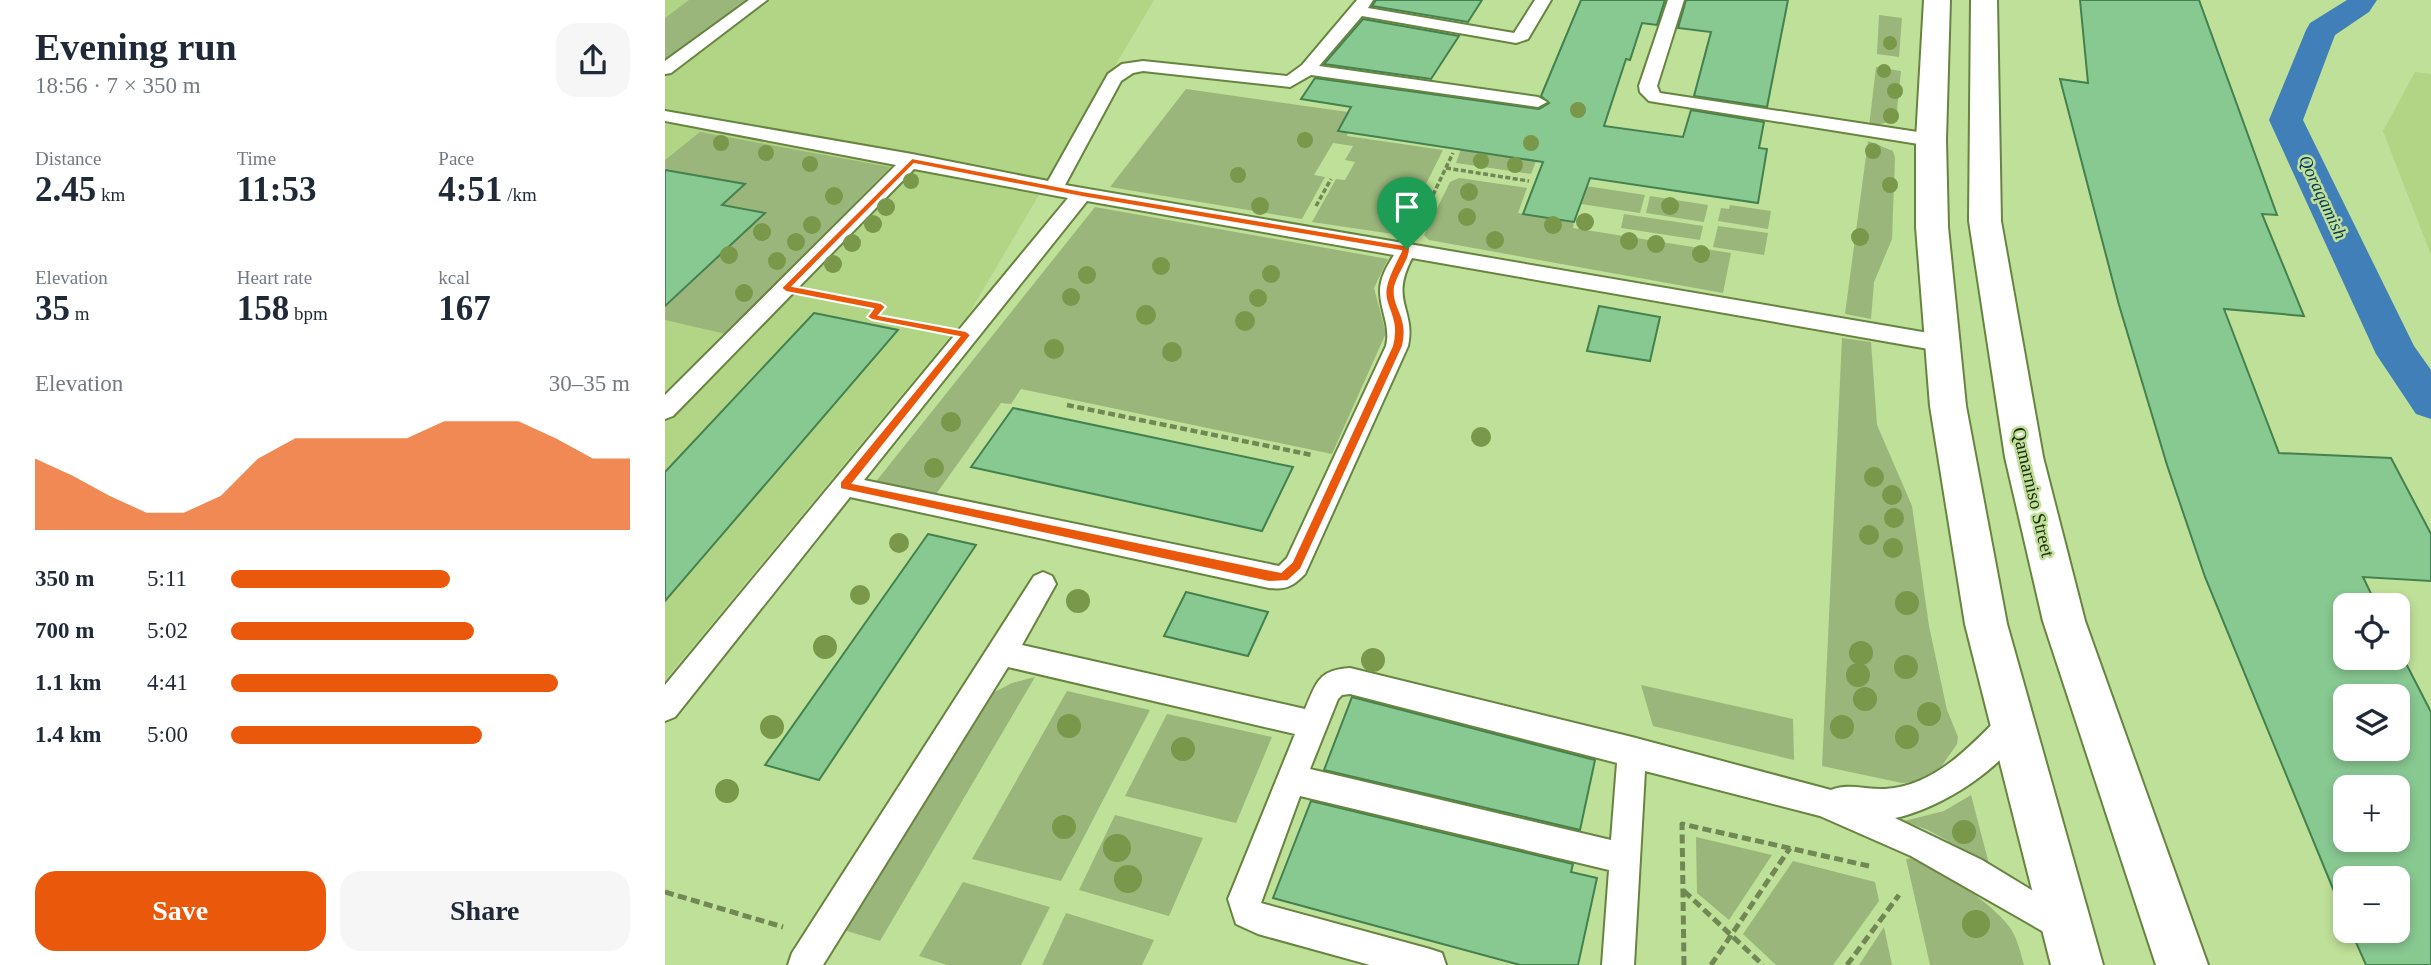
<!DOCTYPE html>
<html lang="en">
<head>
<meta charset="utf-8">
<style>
  :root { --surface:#fff; --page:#f6f6f7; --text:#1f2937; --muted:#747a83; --accent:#ea580c }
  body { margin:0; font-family:Georgia,serif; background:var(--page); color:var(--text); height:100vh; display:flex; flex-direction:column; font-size:26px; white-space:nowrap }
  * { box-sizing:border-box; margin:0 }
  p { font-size:23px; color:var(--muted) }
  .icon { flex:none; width:38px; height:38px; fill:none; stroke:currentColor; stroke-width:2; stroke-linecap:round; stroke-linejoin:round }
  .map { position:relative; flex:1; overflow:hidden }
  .details { display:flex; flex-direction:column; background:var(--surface); width:665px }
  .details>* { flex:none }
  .tools { position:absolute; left:1668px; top:593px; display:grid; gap:14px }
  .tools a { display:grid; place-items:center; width:77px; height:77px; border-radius:14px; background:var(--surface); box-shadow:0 4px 10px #0003; font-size:35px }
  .pin { position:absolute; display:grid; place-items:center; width:60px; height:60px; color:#fff; margin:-72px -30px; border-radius:50% 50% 50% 0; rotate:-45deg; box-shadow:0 0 7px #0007 }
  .pin .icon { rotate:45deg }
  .round { display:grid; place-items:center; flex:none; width:74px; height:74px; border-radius:21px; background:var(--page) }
  .summary { display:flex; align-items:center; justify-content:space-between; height:119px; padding:0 35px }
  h1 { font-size:38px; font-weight:700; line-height:52px }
  .stats { display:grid; grid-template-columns:repeat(3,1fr); gap:10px; height:119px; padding:7px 35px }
  .stats div { display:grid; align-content:center }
  .stats b { font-size:35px; font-weight:700 }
  .stats small { font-size:19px; font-weight:400 }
  .stats p { font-size:19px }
  .chart { height:196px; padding:14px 35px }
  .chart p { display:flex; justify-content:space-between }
  .chart svg { width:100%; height:126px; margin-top:7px; fill:var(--accent); opacity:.7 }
  .cta { display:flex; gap:14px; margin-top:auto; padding:14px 35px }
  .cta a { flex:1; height:80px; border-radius:21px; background:var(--accent); color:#fff; font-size:28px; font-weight:700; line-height:80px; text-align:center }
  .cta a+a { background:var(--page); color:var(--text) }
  ul { padding:0 35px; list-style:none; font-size:23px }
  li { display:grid; grid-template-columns:112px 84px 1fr; align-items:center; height:52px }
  li i { height:18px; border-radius:9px; background:var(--accent) }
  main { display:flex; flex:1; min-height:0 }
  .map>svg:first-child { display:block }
</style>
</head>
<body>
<main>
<section class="details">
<div class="summary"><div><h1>Evening run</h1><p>18:56 · 7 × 350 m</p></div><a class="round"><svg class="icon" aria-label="share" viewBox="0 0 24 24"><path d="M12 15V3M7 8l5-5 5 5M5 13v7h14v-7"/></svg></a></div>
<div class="stats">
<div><p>Distance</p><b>2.45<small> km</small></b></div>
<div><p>Time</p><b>11:53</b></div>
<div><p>Pace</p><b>4:51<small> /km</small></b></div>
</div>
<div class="stats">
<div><p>Elevation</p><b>35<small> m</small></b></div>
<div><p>Heart rate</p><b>158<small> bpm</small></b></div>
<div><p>kcal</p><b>167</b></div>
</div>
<div class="chart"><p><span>Elevation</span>30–35 m</p>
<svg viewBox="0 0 160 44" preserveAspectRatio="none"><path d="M0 44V19L10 25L20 32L30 38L40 38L50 32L60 19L70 12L80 12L90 12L100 12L110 6L120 6L130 6L140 12L150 19L160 19V44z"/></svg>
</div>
<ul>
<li><b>350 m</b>5:11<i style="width:55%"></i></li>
<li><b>700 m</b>5:02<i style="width:61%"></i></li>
<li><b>1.1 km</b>4:41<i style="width:82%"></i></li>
<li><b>1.4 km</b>5:00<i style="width:63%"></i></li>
</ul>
<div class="cta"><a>Save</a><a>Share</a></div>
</section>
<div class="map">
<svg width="1766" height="965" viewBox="0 0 1766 965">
  <rect width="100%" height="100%" fill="#bfe098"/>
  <path fill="#b1d485" d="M 0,0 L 489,0 L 305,312 L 0,680 Z
    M 1750,72 L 1766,74 L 1766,255 L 1718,131 Z"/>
  <path fill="#9ab67a" d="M 24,0 L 84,0 L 0,61 L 0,18 Z
    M 1214,15 L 1237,18 L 1234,57 L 1212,54 Z
    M 1211,67 L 1236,71 L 1231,120 L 1204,127 Z
    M 521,89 L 683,112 L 673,130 L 683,132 L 682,136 L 778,150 L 738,230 L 728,234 L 647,222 L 671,179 L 680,180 L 690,162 L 680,160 L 688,146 L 668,143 L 649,175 L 660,177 L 637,219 L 445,187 Z
    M 35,132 L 225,167 L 61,334 L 0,320 L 0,306 L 99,213 L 57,205 L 79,184 L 0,170 L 0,160 Z
    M 881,136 L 866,174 L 791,163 L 796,149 Z
    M 1203,141 L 1228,151 L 1230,158 L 1227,239 L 1209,282 L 1206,319 L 1180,314 Z
    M 794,178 L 862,188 L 853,213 L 909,222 L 908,228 L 1066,253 L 1058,293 L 764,240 L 759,235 L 785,182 Z
    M 921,186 L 980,195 L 975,213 L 916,204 Z
    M 985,196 L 1043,205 L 1039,222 L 981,213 Z
    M 1065,205 L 1106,211 L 1103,229 L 1053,221 L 1056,208 L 1064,209 Z
    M 430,207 L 723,259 L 709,288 L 721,333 L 667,454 L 356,389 L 346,404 L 336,403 L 269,497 L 209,484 Z
    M 959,214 L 1038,226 L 1035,240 L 956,228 Z
    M 1053,226 L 1103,233 L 1099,255 L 1048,247 Z
    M 1177,338 L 1206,342 L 1212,425 L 1247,506 L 1264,626 L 1282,710 L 1293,737 L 1292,744 L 1276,767 L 1263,778 L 1252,782 L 1237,783 L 1157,766 Z
    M 370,677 L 215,941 L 179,930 L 322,696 L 347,683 Z
    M 976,685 L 1128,719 L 1129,760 L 988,726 Z
    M 402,691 L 485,710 L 396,881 L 307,859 Z
    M 502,714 L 607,737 L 571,823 L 460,796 Z
    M 1306,795 L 1324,864 L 1263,830 L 1239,821 L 1279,811 Z
    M 450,815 L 538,838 L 504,916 L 414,890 Z
    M 1031,837 L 1107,855 L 1064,920 L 1032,893 Z
    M 1250,858 C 1275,868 1327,904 1343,925 C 1352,936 1355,951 1359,965 L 1265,965 L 1241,859 Z
    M 1128,861 L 1210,882 L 1214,901 L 1168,965 L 1111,965 L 1078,934 Z
    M 298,882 L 385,907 L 356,965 L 282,965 L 254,956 Z
    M 401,913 L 489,940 L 477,965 L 377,965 Z
    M 1219,927 L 1227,965 L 1194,965 Z"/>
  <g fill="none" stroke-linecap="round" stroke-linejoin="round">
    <path fill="#417fb8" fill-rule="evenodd" d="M 1682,0 L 1712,0 L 1704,12 L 1670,35 L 1638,120 L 1749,346 L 1766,370 L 1766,419 L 1751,414 L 1711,354 L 1604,120 L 1641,30 L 1645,23 Z"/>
  </g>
  <path fill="#88c891" stroke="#43814e" stroke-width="2" fill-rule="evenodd" d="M 711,0 L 817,0 L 803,22 L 707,6 Z
    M 916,0 L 1000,0 L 992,25 L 977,23 L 965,60 L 961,59 L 939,126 L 1018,137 L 1026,110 L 1099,122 L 1094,148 L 1102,149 L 1093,203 L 925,178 L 909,222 L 858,214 L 878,162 L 673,131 L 686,107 L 636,99 L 650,78 L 874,109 L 884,103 L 876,96 Z
    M 1021,0 L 1123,0 L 1102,107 L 1029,96 L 1046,32 L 1013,28 Z
    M 1415,0 L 1534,0 L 1612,215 L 1597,214 L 1639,316 L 1559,309 L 1614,453 L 1726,458 L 1766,534 L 1766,581 L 1698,577 L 1712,606 L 1680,606 L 1680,658 L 1732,658 L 1732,646 L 1766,712 L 1766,965 L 1701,965 L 1686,931 L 1732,931 L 1732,878 L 1680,878 L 1680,918 L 1540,577 L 1502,465 L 1454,305 L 1395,79 L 1423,83 ZM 1680,696 L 1732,696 L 1732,749 L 1680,749 ZM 1680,788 L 1732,788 L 1732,840 L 1680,840 Z
    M 698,19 L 794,36 L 766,79 L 659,64 Z
    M 0,170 L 80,184 L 57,205 L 100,213 L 0,306 Z
    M 934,306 L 995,317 L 985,361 L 922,351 Z
    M 149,313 L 233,330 L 0,601 L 0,472 Z
    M 348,408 L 628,467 L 597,531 L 306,467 Z
    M 263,534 L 311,545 L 154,780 L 100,765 Z
    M 521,592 L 603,612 L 583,656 L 499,636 Z
    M 687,697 L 930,760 L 915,830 L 659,770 Z
    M 646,801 L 908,864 L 906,872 L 932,878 L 913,965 L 855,965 L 608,898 Z"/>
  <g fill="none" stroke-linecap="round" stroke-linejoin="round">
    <g stroke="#678440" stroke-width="4">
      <path id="service" d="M 84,0 L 102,0 L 6,73 L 0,74 L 0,61 Z
        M 692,0 L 708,0 L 703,8 L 849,33 L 870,0 L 886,0 L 863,39 L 851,43 L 697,16 L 654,66 L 873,97 L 882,102 L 873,107 L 646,75 L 625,87 L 478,71 L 468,73 L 456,81 L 400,185 L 1275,335 L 1283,337 L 1286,343 L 1283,349 L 1275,351 L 747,258 C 724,302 751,309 743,346 L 640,574 C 628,586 622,590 604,588 L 185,497 L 10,717 L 0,721 L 0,685 L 403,198 L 249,169 L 8,416 L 0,419 L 0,395 L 231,165 L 0,121 L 0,111 L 247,154 L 383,181 L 443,74 L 457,64 L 478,61 L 622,76 L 637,65 ZM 422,201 L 729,255 C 722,266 715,278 715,291 C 715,311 726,325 721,346 L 622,558 L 614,566 L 199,480 Z
        M 1003,0 L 1019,0 L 992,86 L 995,93 L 1266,134 L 1275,140 L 1266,146 L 984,101 L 975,92 L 974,86 Z
        M 378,572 L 387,576 L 391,584 L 357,645 L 640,709 C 652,682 653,670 685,668 L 967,737 L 1166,790 C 1182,783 1203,790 1220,789 C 1269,786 1305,747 1337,714 L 1347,710 L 1357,714 L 1361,724 C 1343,767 1274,809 1230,818 L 1317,860 L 1411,917 L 1416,928 L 1411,939 L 1400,944 L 1246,856 L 1155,816 L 980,771 L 969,965 L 937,965 L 944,870 L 635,796 L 596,903 L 765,949 L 777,953 L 781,965 L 705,965 L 593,934 L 571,924 L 563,899 L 630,734 L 343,667 L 158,965 L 123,965 L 127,953 L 369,576 ZM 685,694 L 952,763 L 946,840 L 645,769 L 673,699 L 677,695 Z"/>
    </g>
    <g stroke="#678440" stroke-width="4">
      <path id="secondary" d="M 1259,0 L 1285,0 L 1281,140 L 1283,227 L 1301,406 L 1342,624 L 1438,965 L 1386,965 L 1300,624 L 1265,406 L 1251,227 L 1251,140 Z
        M 1306,0 L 1332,0 L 1336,221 L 1378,457 L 1420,621 L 1543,965 L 1491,965 L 1378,621 L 1340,457 L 1304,221 Z"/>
    </g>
    <path stroke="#718754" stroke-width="3.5" stroke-dasharray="5 2.5" stroke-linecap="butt" d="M 781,168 L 864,181
      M 651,206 L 666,179
      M 755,222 L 788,153"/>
    <path stroke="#718754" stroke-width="4.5" stroke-dasharray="7 3.5" stroke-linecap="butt" d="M 159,296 L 216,307 L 207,317 L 266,328
      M 402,405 L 647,455"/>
    <path stroke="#718754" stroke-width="5" stroke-dasharray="9 4.5" stroke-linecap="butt" d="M 1019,891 L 1098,965
      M 0,892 L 118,927
      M 1019,965 L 1017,824 L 1204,866
      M 1046,965 L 1125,848
      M 1182,965 L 1234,895"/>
    <use href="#service" fill="#fff" fill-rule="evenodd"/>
    <use href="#secondary" fill="#fff" fill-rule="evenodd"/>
  </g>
  <g fill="#799849">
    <circle cx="1225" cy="43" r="7"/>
    <circle cx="1219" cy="71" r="7"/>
    <circle cx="1230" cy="91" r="8"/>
    <circle cx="913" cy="110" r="8"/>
    <circle cx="1226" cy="116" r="8"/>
    <circle cx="640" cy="140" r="8"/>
    <circle cx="56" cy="143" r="8"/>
    <circle cx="866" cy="143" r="8"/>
    <circle cx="1208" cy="151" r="8"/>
    <circle cx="101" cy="153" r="8"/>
    <circle cx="816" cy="161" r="8"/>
    <circle cx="145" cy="164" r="8"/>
    <circle cx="850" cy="165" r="8"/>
    <circle cx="573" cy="175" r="8"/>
    <circle cx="246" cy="181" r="8"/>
    <circle cx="1225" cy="185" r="8"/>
    <circle cx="804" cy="192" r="9"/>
    <circle cx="169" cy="196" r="9"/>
    <circle cx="595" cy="206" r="9"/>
    <circle cx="1005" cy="206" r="9"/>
    <circle cx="221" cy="207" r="9"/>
    <circle cx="802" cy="217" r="9"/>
    <circle cx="920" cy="222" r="9"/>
    <circle cx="208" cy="224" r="9"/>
    <circle cx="147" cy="225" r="9"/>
    <circle cx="888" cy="225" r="9"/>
    <circle cx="97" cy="232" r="9"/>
    <circle cx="1195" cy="237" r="9"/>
    <circle cx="830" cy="240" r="9"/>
    <circle cx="964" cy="241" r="9"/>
    <circle cx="131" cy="242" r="9"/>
    <circle cx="187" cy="243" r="9"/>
    <circle cx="991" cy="244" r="9"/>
    <circle cx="1036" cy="254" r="9"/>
    <circle cx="64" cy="255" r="9"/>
    <circle cx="112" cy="261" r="9"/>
    <circle cx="168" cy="264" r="9"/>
    <circle cx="496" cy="266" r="9"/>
    <circle cx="606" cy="274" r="9"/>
    <circle cx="422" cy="275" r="9"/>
    <circle cx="79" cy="293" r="9"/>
    <circle cx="406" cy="297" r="9"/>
    <circle cx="593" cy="298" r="9"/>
    <circle cx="481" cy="315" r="10"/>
    <circle cx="580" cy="321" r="10"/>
    <circle cx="389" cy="349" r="10"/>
    <circle cx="507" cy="352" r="10"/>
    <circle cx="286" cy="422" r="10"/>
    <circle cx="816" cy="437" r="10"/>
    <circle cx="269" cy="468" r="10"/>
    <circle cx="1209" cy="477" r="10"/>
    <circle cx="1227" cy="495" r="10"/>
    <circle cx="1229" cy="518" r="10"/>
    <circle cx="1204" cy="535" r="10"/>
    <circle cx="234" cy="543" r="10"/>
    <circle cx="1228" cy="548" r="10"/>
    <circle cx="195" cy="595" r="10"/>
    <circle cx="413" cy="601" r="12"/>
    <circle cx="1242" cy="603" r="12"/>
    <circle cx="160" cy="647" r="12"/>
    <circle cx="1196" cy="653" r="12"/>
    <circle cx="708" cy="660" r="12"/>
    <circle cx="1241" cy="667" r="12"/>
    <circle cx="1193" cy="675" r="12"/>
    <circle cx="1200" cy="699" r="12"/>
    <circle cx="1264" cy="714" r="12"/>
    <circle cx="404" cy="726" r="12"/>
    <circle cx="107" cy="727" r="12"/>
    <circle cx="1177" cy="727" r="12"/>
    <circle cx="1242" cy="737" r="12"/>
    <circle cx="518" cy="749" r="12"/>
    <circle cx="62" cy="791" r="12"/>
    <circle cx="399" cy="827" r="12"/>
    <circle cx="1299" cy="832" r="12"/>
    <circle cx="452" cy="848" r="14"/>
    <circle cx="463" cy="879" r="14"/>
    <circle cx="1311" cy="924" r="14"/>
  </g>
  <path fill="#ea580c" stroke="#fff" stroke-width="2" fill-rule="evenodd" d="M 247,158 L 417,191 L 745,246 C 746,260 733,273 730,287 C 727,308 745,316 738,346 L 636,569 L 623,581 L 604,582 L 175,489 L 175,482 L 294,337 L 207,320 L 202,317 L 208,309 L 121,292 L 116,288 ZM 249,164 L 417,197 L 736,251 C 731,262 723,275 721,287 C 717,307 735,316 727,346 L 627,562 L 616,572 L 188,483 L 306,335 L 301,331 L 214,315 L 221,307 L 216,303 L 128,286 Z"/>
  <g text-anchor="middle" stroke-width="5" stroke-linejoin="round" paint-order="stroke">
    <g font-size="18" font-style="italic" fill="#04355b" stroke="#bfe098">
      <text transform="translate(1658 197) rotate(65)" y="6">Qoraqamish</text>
    </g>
    <g font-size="19" fill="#1e2a0d" stroke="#bfe098">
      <text transform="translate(1369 492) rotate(77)" y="7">Qamarniso Street</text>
    </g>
  </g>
</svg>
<div class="tools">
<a><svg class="icon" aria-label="locate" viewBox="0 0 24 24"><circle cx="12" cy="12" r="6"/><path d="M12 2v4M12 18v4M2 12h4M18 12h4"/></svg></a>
<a><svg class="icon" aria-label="layers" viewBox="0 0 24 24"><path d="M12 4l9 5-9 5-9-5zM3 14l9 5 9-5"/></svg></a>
<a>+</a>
<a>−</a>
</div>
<div class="pin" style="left:742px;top:249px;background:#1e9e55"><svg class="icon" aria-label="arrive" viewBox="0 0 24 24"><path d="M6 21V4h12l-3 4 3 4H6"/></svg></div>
</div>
</main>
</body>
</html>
